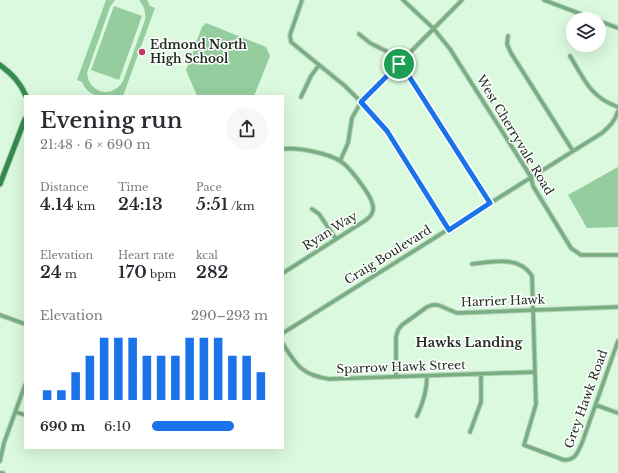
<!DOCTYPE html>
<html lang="en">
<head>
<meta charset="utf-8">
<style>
  :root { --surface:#fff; --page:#f7f7f7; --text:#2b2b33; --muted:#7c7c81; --accent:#1a73e8 }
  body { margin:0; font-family:"Libre Baskerville",serif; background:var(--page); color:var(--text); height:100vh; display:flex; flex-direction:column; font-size:15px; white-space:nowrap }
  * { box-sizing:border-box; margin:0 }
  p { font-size:13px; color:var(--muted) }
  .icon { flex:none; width:22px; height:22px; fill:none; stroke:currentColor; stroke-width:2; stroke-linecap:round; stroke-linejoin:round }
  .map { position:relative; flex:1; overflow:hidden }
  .sheet { position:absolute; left:24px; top:95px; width:260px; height:354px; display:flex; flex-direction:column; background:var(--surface); border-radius:0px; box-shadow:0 4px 16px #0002 }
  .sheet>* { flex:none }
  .controls { position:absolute; left:566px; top:12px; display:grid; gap:8px }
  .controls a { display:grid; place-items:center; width:40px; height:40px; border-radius:50%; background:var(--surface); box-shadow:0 4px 16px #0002; font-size:20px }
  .pin { position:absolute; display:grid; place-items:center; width:34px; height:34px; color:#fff; margin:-17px; border:2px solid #fff; border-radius:50%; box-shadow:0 1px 4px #0007 }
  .round { display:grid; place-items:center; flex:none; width:42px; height:42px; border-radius:21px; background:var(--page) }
  .overview { display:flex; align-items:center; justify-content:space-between; height:68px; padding:0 16px }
  h1 { font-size:22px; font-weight:600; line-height:30px }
  .metrics { display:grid; grid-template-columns:repeat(3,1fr); gap:6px; height:68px; padding:4px 16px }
  .metrics div { display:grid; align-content:center }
  .metrics b { font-size:17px; font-weight:600 }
  .metrics small { font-size:11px; font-weight:400 }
  .metrics p { font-size:11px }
  .chart { height:112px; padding:8px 16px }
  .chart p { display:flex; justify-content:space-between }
  .chart svg { width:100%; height:72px; margin-top:4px; stroke:var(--accent); stroke-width:6 }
  ul { padding:0 16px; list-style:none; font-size:13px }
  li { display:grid; grid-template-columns:64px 48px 1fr; align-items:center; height:30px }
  li i { height:10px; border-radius:5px; background:var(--accent) }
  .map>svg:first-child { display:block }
</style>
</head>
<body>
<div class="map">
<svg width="618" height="473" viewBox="0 0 618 473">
  <rect width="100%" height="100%" fill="#daf9de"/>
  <path fill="#95cd9e" d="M 106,0 L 115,0 L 110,7 L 87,73 C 89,94 113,99 123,81 L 145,20 C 146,12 144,6 139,0 L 147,0 L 150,6 L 155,8 L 123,96 L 118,95 L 116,96 C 100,96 90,99 82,82 L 77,80 Z
    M 114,6 L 142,16 L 119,80 L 91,70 Z
    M 206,23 L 266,47 L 270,56 L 254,96 L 197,96 L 186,70 L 202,27 Z
    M 618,167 L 618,227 L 587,228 L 568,195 Z"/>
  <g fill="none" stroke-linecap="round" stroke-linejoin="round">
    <g stroke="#b9d4bd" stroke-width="5.5">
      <path id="street" d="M 302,0 L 290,35 L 291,42 L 345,86 L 381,122 L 449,230
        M 403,0 L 433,28 L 450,49 L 531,177 L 533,186 L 571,248 L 581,255 L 618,255
        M 544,0 L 594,19
        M 599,21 L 618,28
        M 359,34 L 370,43 L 386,51 L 405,70 L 490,203
        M 508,36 L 507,44 L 511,53 L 573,151
        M 570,56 C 585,80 590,97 618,107
        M 301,97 L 311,76 L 319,65
        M 283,149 C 296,147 328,153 340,161 C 349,166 373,197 373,207 C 374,213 370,217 366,220 L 283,273
        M 340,161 L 348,143 L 352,118 L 361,102 L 462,0
        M 312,209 L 319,214 L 336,239
        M 472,264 C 492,262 519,255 532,276 L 536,404 L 524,445 L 564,460 C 576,460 577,453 582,443 L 618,341
        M 0,315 L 25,324
        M 283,333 L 602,133 C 610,126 615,121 618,111
        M 283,344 C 297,366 302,375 329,379 L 535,372
        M 396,377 L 396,337 L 398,330 L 402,325 L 427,307 L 432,305 L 438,305 L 457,313 L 618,307
        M 596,405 L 618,413
        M 16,412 L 25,415
        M 417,416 C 423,403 427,391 427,376
        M 470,432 L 481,402 L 481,374
        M 0,461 L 4,443 L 25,385
        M 0,473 L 3,473"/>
    </g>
    <g stroke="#b9d4bd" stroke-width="7">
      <path id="secondary" d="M 0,65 C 12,74 20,82 26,96
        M 0,184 L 25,119"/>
    </g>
    <use href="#street" stroke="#78ae82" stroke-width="3.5"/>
    <use href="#secondary" stroke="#348c4c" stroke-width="5"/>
  </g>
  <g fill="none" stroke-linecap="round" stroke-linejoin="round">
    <g stroke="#fff" stroke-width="8">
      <path id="route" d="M 399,64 L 405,70 L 490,203 L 449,230 L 387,131 L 361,102 Z"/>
    </g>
    <use href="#route" stroke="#1a73e8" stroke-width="5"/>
  </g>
  <circle fill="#c6375e" stroke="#fff" stroke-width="1.5" cx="142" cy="52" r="4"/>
  <g text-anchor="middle" stroke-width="3" stroke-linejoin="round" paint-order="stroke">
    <g font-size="12" font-weight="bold" fill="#222e24" stroke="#fff" text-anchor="start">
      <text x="150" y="49">Edmond North<tspan x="150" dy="14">High School</tspan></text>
    </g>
    <g font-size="12" fill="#222e24" stroke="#fff">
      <text transform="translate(515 135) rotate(59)" y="4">West Cherryvale Road</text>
      <text transform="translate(330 231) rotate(-32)" y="4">Ryan Way</text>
      <text transform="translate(388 255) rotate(-32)" y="4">Craig Boulevard</text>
      <text transform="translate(503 301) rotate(-2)" y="4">Harrier Hawk</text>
      <text transform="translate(401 367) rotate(-2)" y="4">Sparrow Hawk Street</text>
      <text transform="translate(586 399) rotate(-70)" y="4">Grey Hawk Road</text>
    </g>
    <g font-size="13" font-weight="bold" fill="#222e24" stroke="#fff">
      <text x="469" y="347">Hawks Landing</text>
    </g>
  </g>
</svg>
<div class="controls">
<a><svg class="icon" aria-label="layers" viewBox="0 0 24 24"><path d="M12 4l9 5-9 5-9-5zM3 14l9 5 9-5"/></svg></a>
</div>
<div class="pin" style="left:399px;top:64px;background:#1e9e55"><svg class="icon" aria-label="arrive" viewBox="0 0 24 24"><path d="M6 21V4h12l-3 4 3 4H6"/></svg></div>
<section class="sheet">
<div class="overview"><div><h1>Evening run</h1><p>21:48 · 6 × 690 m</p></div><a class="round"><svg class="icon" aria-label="share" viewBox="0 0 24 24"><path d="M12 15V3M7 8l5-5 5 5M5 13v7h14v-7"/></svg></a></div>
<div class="metrics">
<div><p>Distance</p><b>4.14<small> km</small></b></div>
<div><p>Time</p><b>24:13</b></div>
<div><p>Pace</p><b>5:51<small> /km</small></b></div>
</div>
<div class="metrics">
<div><p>Elevation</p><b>24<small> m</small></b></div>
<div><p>Heart rate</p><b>170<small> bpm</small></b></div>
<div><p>kcal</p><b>282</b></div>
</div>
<div class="chart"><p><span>Elevation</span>290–293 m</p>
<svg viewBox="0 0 160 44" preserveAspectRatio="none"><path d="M5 44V38M15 44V38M25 44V27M35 44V17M45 44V6M55 44V6M65 44V6M75 44V17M85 44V17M95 44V17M105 44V6M115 44V6M125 44V6M135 44V17M145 44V17M155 44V27"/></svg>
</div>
<ul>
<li><b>690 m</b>6:10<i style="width:71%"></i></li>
</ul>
</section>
</div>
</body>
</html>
